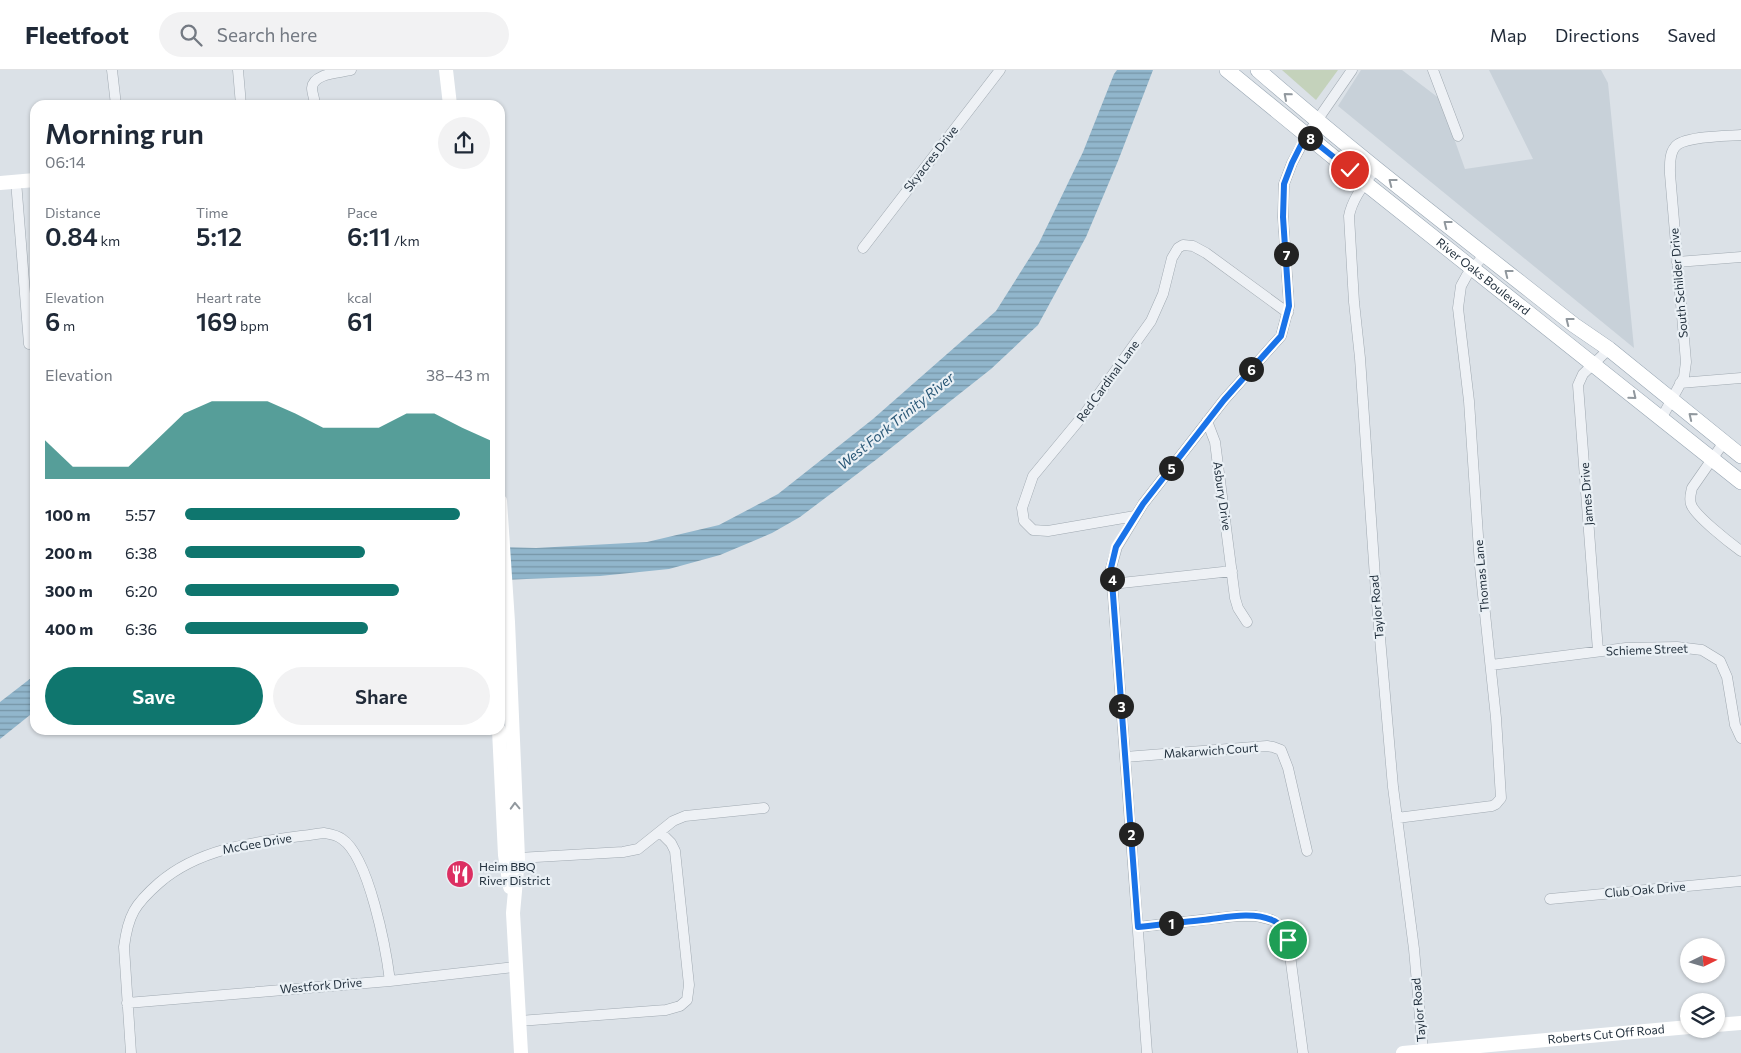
<!DOCTYPE html>
<html lang="en">
<head>
<meta charset="utf-8">
<style>
  :root { --surface:#fff; --page:#f2f2f3; --text:#1f2937; --muted:#747a83; --line:#e0e1e3; --accent:#0f766e }
  body { margin:0; font-family:Commissioner,sans-serif; background:var(--page); color:var(--text); height:100vh; display:flex; flex-direction:column; font-size:19px; white-space:nowrap }
  * { box-sizing:border-box; margin:0 }
  p { font-size:16px; color:var(--muted) }
  .icon { flex:none; width:28px; height:28px; fill:none; stroke:currentColor; stroke-width:2; stroke-linecap:round; stroke-linejoin:round }
  .map { position:relative; flex:1; overflow:hidden }
  .sheet { position:absolute; left:30px; top:30px; width:475px; height:635px; display:flex; flex-direction:column; background:var(--surface); border-radius:15px; box-shadow:0 1px 4px #0004 }
  .sheet>* { flex:none }
  .needle { width:32px; rotate:85deg }
  .buttons { position:absolute; left:1680px; top:868px; display:grid; gap:10px }
  .buttons a { display:grid; place-items:center; width:45px; height:45px; border-radius:50%; background:var(--surface); box-shadow:0 1px 4px #0004; font-size:25px }
  .pin { position:absolute; display:grid; place-items:center; width:42px; height:42px; color:#fff; margin:-21px; border:2px solid #fff; border-radius:50%; box-shadow:0 1px 5px #0007 }
  .km { position:absolute; width:25px; height:25px; margin:-12px; border-radius:50%; background:#222; color:#fff; font-size:14px; line-height:25px; text-align:center }
  .round { display:grid; place-items:center; flex:none; width:52px; height:52px; border-radius:26px; background:var(--page) }
  .overview { display:flex; align-items:center; justify-content:space-between; height:85px; padding:0 15px }
  h1 { font-size:28px; font-weight:600; line-height:38px }
  .stats { display:grid; grid-template-columns:repeat(3,1fr); gap:8px; height:85px; padding:5px 15px }
  .stats div { display:grid; align-content:center }
  .stats b { font-size:25px; font-weight:600 }
  .stats small { font-size:14px; font-weight:400 }
  .stats p { font-size:14px }
  .chart { height:140px; padding:10px 15px }
  .chart p { display:flex; justify-content:space-between }
  .chart svg { width:100%; height:90px; margin-top:5px; fill:var(--accent); opacity:.7 }
  .action { display:flex; gap:10px; margin-top:auto; padding:10px 15px }
  .action a { flex:1; height:58px; border-radius:30px; background:var(--accent); color:#fff; font-size:20px; font-weight:600; line-height:58px; text-align:center }
  .action a+a { background:var(--page); color:var(--text) }
  ul { padding:0 15px; list-style:none; font-size:16px }
  li { display:grid; grid-template-columns:80px 60px 1fr; align-items:center; height:38px }
  li i { height:12px; border-radius:6px; background:var(--accent) }
  header { display:flex; align-items:center; gap:30px; box-sizing:border-box; height:70px; padding:0 25px; background:var(--surface); border-bottom:1px solid var(--line) }
  header strong { font-size:24px }
  nav { display:flex; gap:28px; margin-inline-start:auto; font-size:18px }
  .search { width:350px; height:45px; background:var(--page); display:flex; align-items:center; gap:12px; box-sizing:border-box; padding:0 18px; border-radius:28px; color:var(--muted); font-size:19px }
  .map>svg:first-child { display:block }
</style>
</head>
<body>
<header>
<strong>Fleetfoot</strong>
<div class="search"><svg class="icon" aria-label="search" viewBox="0 0 24 24"><circle cx="10" cy="10" r="6"/><path d="M15 15l6 6"/></svg>Search here</div>
<nav><a>Map</a><a>Directions</a><a>Saved</a></nav>
</header>
<div class="map">
<svg width="1741" height="983" viewBox="0 0 1741 983">
  <defs>
    <pattern id="water-rules" width="6" height="5" patternUnits="userSpaceOnUse" patternTransform="scale(1.25)"><rect width="6" height="5" fill="#91b6cc"/><path d="M0 2.5h6" fill="none" stroke="#7695a7"/></pattern>
  </defs>
  <rect width="100%" height="100%" fill="#dbe1e7"/>
  <path fill="#c8d1d9" d="M 1361,0 L 1402,0 L 1440,29 L 1465,99 L 1533,89 L 1489,0 L 1601,0 L 1608,13 L 1634,278 L 1338,36 Z"/>
  <path fill="#c4d2bb" d="M 1282,0 L 1338,0 L 1316,30 Z"/>
  <path fill="url(#water-rules)" d="M 1117,0 L 1153,0 L 1118,91 L 1086,167 L 1038,255 L 991,299 L 877,389 L 800,447 L 772,463 L 720,485 L 669,499 L 600,506 L 500,510 L 500,477 L 536,478 L 647,472 L 719,455 L 778,424 L 873,349 L 996,241 L 1039,173 L 1083,82 L 1114,4 Z
    M 35,605 L 35,641 L 0,669 L 0,632 Z"/>
  <g fill="none" stroke-linecap="round" stroke-linejoin="round">
    <g stroke="#a0a9b1" stroke-width="11">
      <path id="street" d="M 112,0 L 116,35
        M 238,0 L 241,35
        M 1433,0 L 1458,66
        M 315,35 C 315,30 312,23 312,18 C 313,3 340,3 351,0
        M 1376,99 C 1365,112 1352,129 1349,146 L 1354,232 L 1360,288 L 1376,522 L 1393,717 L 1414,879 L 1423,981
        M 16,111 L 29,274
        M 863,178 L 1000,0
        M 1677,192 L 1741,187
        M 1680,313 L 1741,308
        M 1661,349 L 1684,307 L 1686,292 L 1670,104 C 1670,95 1669,84 1675,77 C 1683,66 1727,66 1741,65
        M 1207,351 L 1215,372 L 1235,528 L 1238,538 L 1247,552
        M 1724,372 L 1692,418 C 1691,423 1689,428 1691,434 C 1694,445 1730,473 1741,481
        M 1135,446 L 1048,461 L 1033,460 L 1024,451 L 1022,438 L 1033,406 L 1086,342 L 1151,251 L 1163,224 L 1172,188 L 1178,178 L 1183,175 L 1193,176 L 1206,183 L 1288,243
        M 1112,514 L 1232,501
        M 1598,581 L 1578,315 L 1583,304 L 1609,279
        M 1491,595 L 1626,578 L 1677,577 L 1702,580 L 1720,591 L 1727,607 L 1735,655 L 1741,668
        M 1125,687 L 1267,676 L 1273,677 L 1281,680 L 1288,698 L 1307,781
        M 1397,748 L 1492,736 L 1496,734 L 1501,728 L 1496,648 L 1480,496 L 1469,331 L 1458,238 L 1461,216 L 1467,205 L 1485,184
        M 518,788 L 623,782 L 638,779 L 673,751 L 685,746 L 764,738
        M 1550,829 L 1741,811
        M 1138,857 L 1237,846 L 1256,846 L 1272,850 L 1278,854 L 1282,857 L 1288,870 L 1303,983
        M 127,933 L 390,911 L 515,897
        M 519,951 L 666,940 L 680,936 L 687,930 L 689,915 L 675,781 L 671,773 L 660,762
        M 131,983 L 124,877 C 128,845 135,834 159,813 C 204,774 268,771 324,763 C 330,764 337,765 342,769 C 369,787 386,879 390,911
        M 1147,983 L 1111,498 L 1117,477 L 1143,434 L 1224,330 L 1281,266 L 1289,236 L 1283,147 L 1284,114 L 1292,93 L 1307,65 L 1352,0"/>
    </g>
    <g stroke="#99a7b4" stroke-width="16">
      <g id="primary">
        <path id="s2" d="M 1227,0 L 1365,113 L 1741,412"/>
        <path d="M 1258,0 C 1360,89 1468,171 1574,255 L 1609,279 L 1741,386"/>
      </g>
    </g>
    <use href="#street" stroke="#eef1f5" stroke-width="10"/>
    <g stroke="#fff" stroke-width="14">
      <path d="M 446,0 L 450,35"/>
      <path d="M 0,113 L 35,110"/>
      <path d="M 500,431 L 508,552 L 518,788 L 513,843 L 521,983"/>
      <path d="M 499,660 L 505,785 L 510,817"/>
      <path d="M 1716,955 L 1741,953"/>
      <path id="s1" d="M 1403,983 L 1689,957"/>
    </g>
    <use href="#primary" stroke="#fff" stroke-width="15"/>
  </g>
  <defs><path id="oneway-chevron" d="M-2-3.5L2.5 0L-2 3.5" fill="none" stroke-width="1.6" stroke-linecap="round" stroke-linejoin="round" transform="scale(1.25)"/></defs>
  <g stroke="#91989e">
    <use href="#oneway-chevron" transform="translate(1287 26) rotate(-139)"/>
    <use href="#oneway-chevron" transform="translate(1392 112) rotate(-142)"/>
    <use href="#oneway-chevron" transform="translate(1447 154) rotate(-142)"/>
    <use href="#oneway-chevron" transform="translate(1508 203) rotate(-142)"/>
    <use href="#oneway-chevron" transform="translate(1569 251) rotate(-142)"/>
    <use href="#oneway-chevron" transform="translate(1633 326) rotate(39)"/>
    <use href="#oneway-chevron" transform="translate(1692 346) rotate(-141)"/>
    <use href="#oneway-chevron" transform="translate(515 736) rotate(-92)"/>
  </g>
  <g fill="none" stroke-linecap="round" stroke-linejoin="round">
    <g stroke="#fff" stroke-width="10">
      <path id="route" d="M 1288,870 C 1284,861 1281,853 1272,850 C 1251,841 1224,848 1203,850 C 1181,852 1159,855 1138,857 L 1111,498 L 1116,477 L 1143,434 L 1224,330 L 1281,266 L 1289,236 L 1283,147 L 1284,114 L 1292,93 L 1306,65 L 1350,100"/>
    </g>
    <use href="#route" stroke="#1a73e8" stroke-width="6"/>
  </g>
  <defs>
    <g id="restaurant-disc" transform="scale(1.4375)"><circle r="9.5" fill="#dc2f62" stroke="#eaf0f5"/><path d="M-5-6h1v4h1v-4h1v4h1v-4h1v5L-1.5 .5V6h-2V.5L-5-1ZM5-6V6H3V1.5H1.5Q1.5-4 5-6Z" fill="#fff"/></g>
  </defs>
  <g fill-rule="evenodd">
    <use href="#restaurant-disc" x="460" y="804"/>
  </g>
  <g text-anchor="middle" stroke-width="4.5" stroke-linejoin="round" paint-order="stroke">
    <g font-size="12" fill="#23313e" stroke="#eaf0f5">
      <text transform="translate(931 89) rotate(-52)" y="4">Skyacres Drive</text>
      <text dy="4" stroke="none"><textPath href="#s2" startOffset="329">River Oaks Boulevard</textPath></text>
      <text transform="translate(1679 213) rotate(-95)" y="4">South Schilder Drive</text>
      <text transform="translate(1108 311) rotate(-54)" y="4">Red Cardinal Lane</text>
      <text transform="translate(1587 424) rotate(-94)" y="4">James Drive</text>
      <text transform="translate(1222 426) rotate(82)" y="4">Asbury Drive</text>
      <text transform="translate(1482 506) rotate(-95)" y="4">Thomas Lane</text>
      <text transform="translate(1377 537) rotate(-95)" y="4">Taylor Road</text>
      <text transform="translate(1647 580) rotate(-2)" y="4">Schieme Street</text>
      <text transform="translate(1211 681) rotate(-4)" y="4">Makarwich Court</text>
      <text transform="translate(257 774) rotate(-10)" y="4">McGee Drive</text>
      <text transform="translate(1645 820) rotate(-5)" y="4">Club Oak Drive</text>
      <text transform="translate(321 916) rotate(-5)" y="4">Westfork Drive</text>
      <text transform="translate(1419 940) rotate(-95)" y="4">Taylor Road</text>
      <text dy="4" stroke="none"><textPath href="#s1" startOffset="204">Roberts Cut Off Road</textPath></text>
    </g>
    <g font-size="12" fill="#23313e" stroke="#eaf0f5" text-anchor="start">
      <text x="479" y="801">Heim BBQ<tspan x="479" dy="14">River District</tspan></text>
    </g>
    <g font-size="14" font-style="italic" fill="#295776" stroke="#eaf0f5">
      <text transform="translate(896 351) rotate(-39)" y="5">West Fork Trinity River</text>
    </g>
  </g>
</svg>
<div class="buttons">
<a><svg class="needle" viewBox="-14 -14 28 28"><path d="M0-13l5 13h-10z" fill="#e53935"/><path d="M0 13l5-13h-10z" fill="#747a83"/></svg></a>
<a><svg class="icon" aria-label="layers" viewBox="0 0 24 24"><path d="M12 4l9 5-9 5-9-5zM3 14l9 5 9-5"/></svg></a>
</div>
<div class="pin" style="left:1288px;top:870px;background:#1e9e55"><svg class="icon" aria-label="arrive" viewBox="0 0 24 24"><path d="M6 21V4h12l-3 4 3 4H6"/></svg></div>
<div class="pin" style="left:1350px;top:100px;background:#d93025"><svg class="icon" aria-label="check" viewBox="0 0 24 24"><path d="M5 12l5 5 9-10"/></svg></div>
<b class="km" style="left:1171px;top:853px">1</b>
<b class="km" style="left:1131px;top:764px">2</b>
<b class="km" style="left:1121px;top:636px">3</b>
<b class="km" style="left:1112px;top:509px">4</b>
<b class="km" style="left:1171px;top:398px">5</b>
<b class="km" style="left:1251px;top:299px">6</b>
<b class="km" style="left:1286px;top:184px">7</b>
<b class="km" style="left:1310px;top:68px">8</b>
<section class="sheet">
<div class="overview"><div><h1>Morning run</h1><p>06:14</p></div><a class="round"><svg class="icon" aria-label="share" viewBox="0 0 24 24"><path d="M12 15V3M7 8l5-5 5 5M5 13v7h14v-7"/></svg></a></div>
<div class="stats">
<div><p>Distance</p><b>0.84<small> km</small></b></div>
<div><p>Time</p><b>5:12</b></div>
<div><p>Pace</p><b>6:11<small> /km</small></b></div>
</div>
<div class="stats">
<div><p>Elevation</p><b>6<small> m</small></b></div>
<div><p>Heart rate</p><b>169<small> bpm</small></b></div>
<div><p>kcal</p><b>61</b></div>
</div>
<div class="chart"><p><span>Elevation</span>38–43 m</p>
<svg viewBox="0 0 160 44" preserveAspectRatio="none"><path d="M0 44V25L10 38L20 38L30 38L40 25L50 12L60 6L70 6L80 6L90 12L100 19L110 19L120 19L130 12L140 12L150 19L160 25V44z"/></svg>
</div>
<ul>
<li><b>100 m</b>5:57<i style="width:90%"></i></li>
<li><b>200 m</b>6:38<i style="width:59%"></i></li>
<li><b>300 m</b>6:20<i style="width:70%"></i></li>
<li><b>400 m</b>6:36<i style="width:60%"></i></li>
</ul>
<div class="action"><a>Save</a><a>Share</a></div>
</section>
</div>
</body>
</html>
